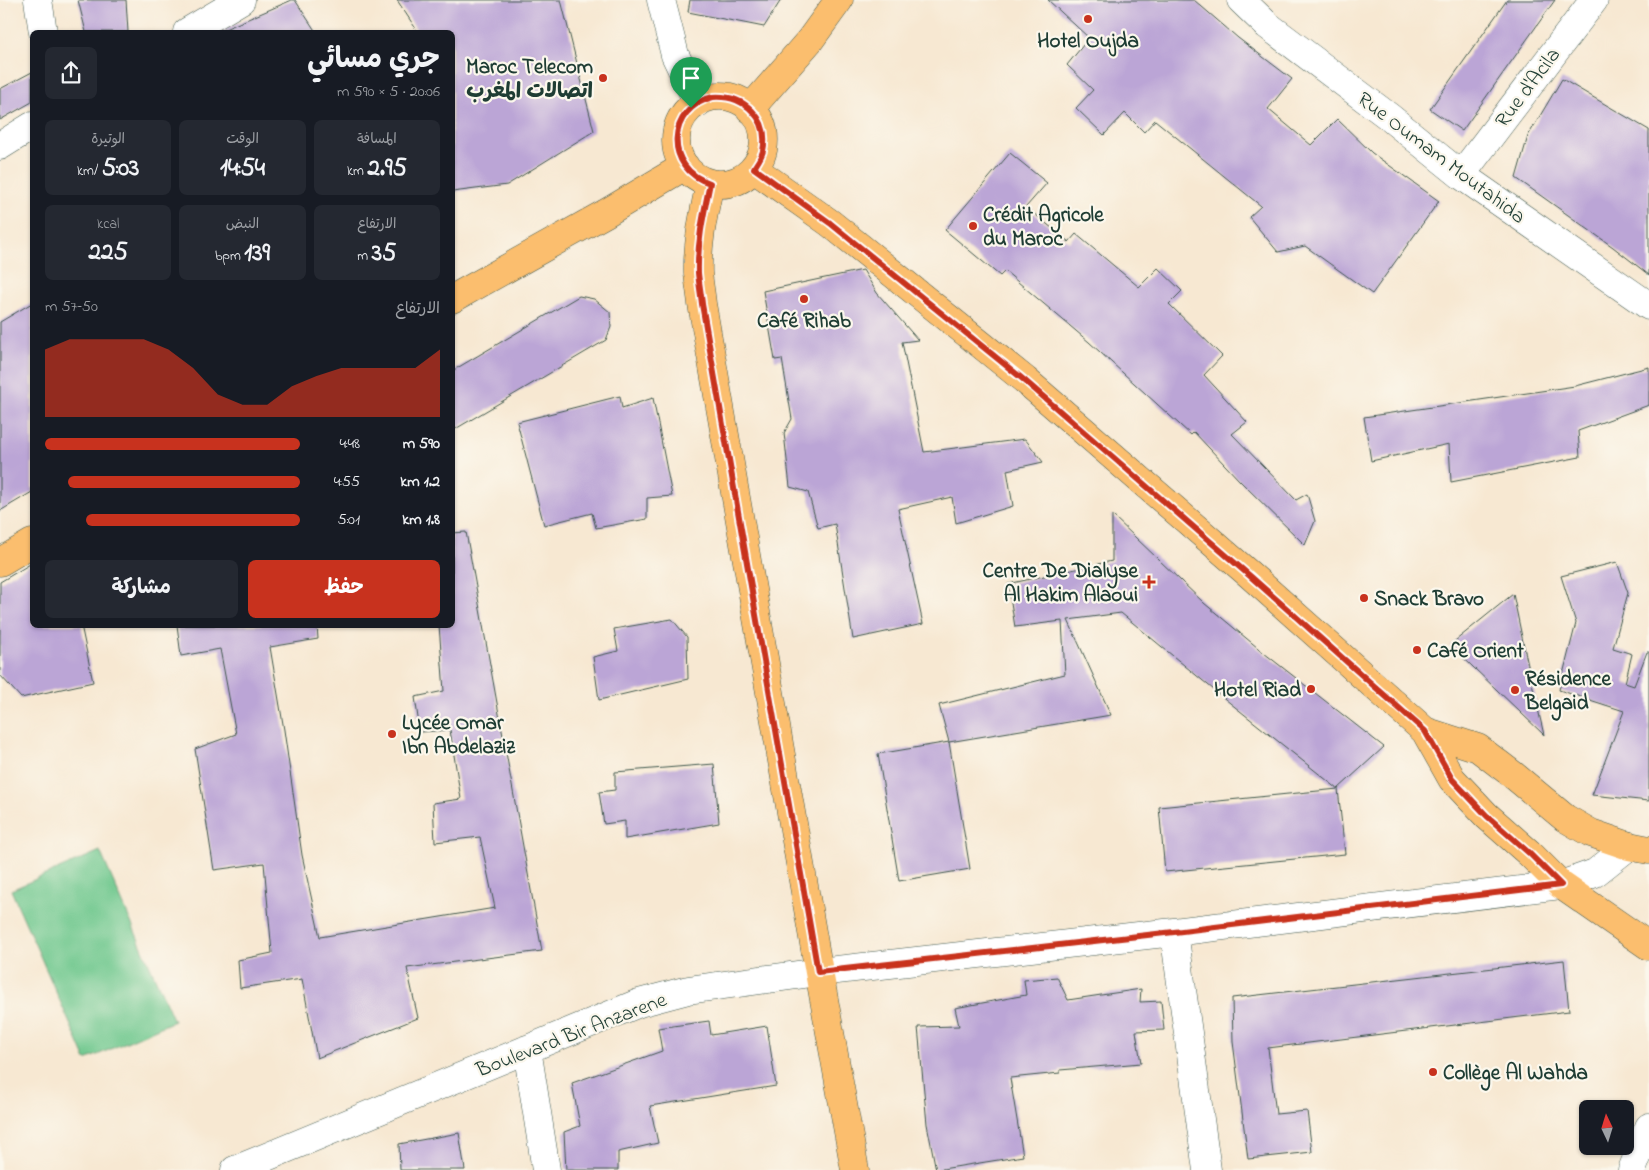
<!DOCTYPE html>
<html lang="ar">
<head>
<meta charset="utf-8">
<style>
  :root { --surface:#171b24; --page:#242831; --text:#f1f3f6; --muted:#9ea1a6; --accent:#c8321e }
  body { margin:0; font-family:"Indie Flower","Playpen Sans Arabic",sans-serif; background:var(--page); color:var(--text); direction:rtl; height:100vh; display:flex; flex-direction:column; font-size:19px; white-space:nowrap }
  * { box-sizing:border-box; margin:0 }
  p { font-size:16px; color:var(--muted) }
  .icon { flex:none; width:28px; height:28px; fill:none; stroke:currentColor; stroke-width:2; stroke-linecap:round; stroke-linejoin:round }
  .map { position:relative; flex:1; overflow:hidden; direction:ltr }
  .details { position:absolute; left:30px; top:30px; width:425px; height:598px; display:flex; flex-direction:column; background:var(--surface); border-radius:8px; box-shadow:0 1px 4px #0004; direction:rtl }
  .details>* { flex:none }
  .needle { width:32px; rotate:356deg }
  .controls { position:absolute; left:1579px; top:1100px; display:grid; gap:10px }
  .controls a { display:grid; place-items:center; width:55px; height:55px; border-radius:8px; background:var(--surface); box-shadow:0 1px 4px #0004; font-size:25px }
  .pin { position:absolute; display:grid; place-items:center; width:42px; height:42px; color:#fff; margin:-51px -21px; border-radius:50% 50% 50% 0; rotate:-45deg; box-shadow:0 0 5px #0007 }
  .pin .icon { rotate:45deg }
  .round { display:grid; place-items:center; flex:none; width:52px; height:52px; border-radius:8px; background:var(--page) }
  .summary { display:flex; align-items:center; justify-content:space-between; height:85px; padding:0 15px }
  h1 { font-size:28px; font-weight:700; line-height:38px }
  .metrics { display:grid; grid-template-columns:repeat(3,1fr); gap:8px; height:85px; padding:5px 15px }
  .metrics div { display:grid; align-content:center; border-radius:8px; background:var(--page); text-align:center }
  .metrics b { font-size:25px; font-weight:700 }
  .metrics small { font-size:14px; font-weight:400 }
  .metrics p { font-size:14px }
  .chart { height:140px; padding:10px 15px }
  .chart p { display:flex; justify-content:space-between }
  .chart svg { width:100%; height:90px; margin-top:5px; fill:var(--accent); opacity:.7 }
  .primary-button { display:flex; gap:10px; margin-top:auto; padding:10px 15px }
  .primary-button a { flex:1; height:58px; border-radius:8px; background:var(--accent); color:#fff; font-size:20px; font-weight:700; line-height:58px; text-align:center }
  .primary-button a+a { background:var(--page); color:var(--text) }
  ul { padding:0 15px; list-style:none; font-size:16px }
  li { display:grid; grid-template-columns:80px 60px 1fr; align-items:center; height:38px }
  li i { height:12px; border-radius:6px; background:var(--accent) }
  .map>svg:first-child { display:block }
</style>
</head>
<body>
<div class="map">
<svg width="1649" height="1170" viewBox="0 0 1649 1170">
  <rect width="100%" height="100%" fill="#fbf7ec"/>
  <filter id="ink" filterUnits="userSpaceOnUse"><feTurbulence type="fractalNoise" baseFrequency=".02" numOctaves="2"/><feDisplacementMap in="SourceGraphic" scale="10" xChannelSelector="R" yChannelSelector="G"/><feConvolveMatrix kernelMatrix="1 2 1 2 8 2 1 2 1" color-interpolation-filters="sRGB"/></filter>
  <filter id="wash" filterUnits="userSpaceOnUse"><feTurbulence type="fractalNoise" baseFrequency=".0096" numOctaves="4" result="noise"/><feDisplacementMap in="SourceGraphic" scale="20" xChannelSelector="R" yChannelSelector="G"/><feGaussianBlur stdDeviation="1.12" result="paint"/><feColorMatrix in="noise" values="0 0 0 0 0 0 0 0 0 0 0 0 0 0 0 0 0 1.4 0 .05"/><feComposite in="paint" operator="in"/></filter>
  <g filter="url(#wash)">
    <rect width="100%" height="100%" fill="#f7e8d2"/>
    <path fill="#70c88e" stroke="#488261" d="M 100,851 L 174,1021 L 86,1060 L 11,890 Z"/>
    <g id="blocks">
      <path fill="#bba5d6" d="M 78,0 L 126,0 L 128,32 L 86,32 Z
        M 292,0 L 295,0 L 316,32 L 218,32 Z
        M 397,0 L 561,0 L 594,131 L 507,185 L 452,192 L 452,32 L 418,32 Z
        M 690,0 L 781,0 L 764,27 L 688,12 Z
        M 1048,0 L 1194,0 L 1238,38 L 1292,79 L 1268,109 L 1311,145 L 1337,119 L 1372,153 L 1439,201 L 1372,294 L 1305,246 L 1278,252 L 1249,217 L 1261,206 L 1155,120 L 1144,132 L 1125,113 L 1104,135 L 1076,108 L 1093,90 L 1067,65 L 1089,38 Z
        M 1507,0 L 1555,0 L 1462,131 L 1430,109 Z
        M 32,72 L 32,102 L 0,120 L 0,89 Z
        M 1562,79 L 1649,130 L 1649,275 L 1613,247 L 1516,178 L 1528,136 Z
        M 1010,153 L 1047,183 L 1026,207 L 1069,242 L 1076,234 L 1139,287 L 1158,268 L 1182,291 L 1169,304 L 1222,356 L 1204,375 L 1247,422 L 1232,434 L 1296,500 L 1307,494 L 1315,521 L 1305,545 L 1240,481 L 1194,432 L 1191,435 L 1089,342 L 1005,271 L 1000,276 L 945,230 Z
        M 863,270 L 877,293 L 918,340 L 902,342 L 924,452 L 1025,439 L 1043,462 L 1007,470 L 1013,506 L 956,523 L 952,497 L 898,509 L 923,624 L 853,639 L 835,524 L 818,528 L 808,492 L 790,487 L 784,433 L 792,419 L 782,359 L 775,360 L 763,291 Z
        M 579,296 L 594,299 L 610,312 L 611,327 L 606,340 L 452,431 L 452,371 Z
        M 32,303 L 32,492 L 0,511 L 0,322 Z
        M 1649,367 L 1649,405 L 1578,431 L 1580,457 L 1451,482 L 1449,444 L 1371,461 L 1364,417 L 1575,386 Z
        M 620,396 L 622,408 L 653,398 L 672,496 L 647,498 L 647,519 L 596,528 L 592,513 L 544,525 L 517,422 Z
        M 1112,515 L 1204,603 L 1264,653 L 1384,747 L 1338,789 L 1225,699 L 1121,613 L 1068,620 L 1111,715 L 949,742 L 939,705 L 1065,674 L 1062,621 L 1015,627 L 1008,584 L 1112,561 Z
        M 466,532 L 542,951 L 407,968 L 418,1018 L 317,1058 L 302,979 L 240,988 L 238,960 L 272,953 L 264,863 L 214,870 L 195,749 L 236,734 L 220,649 L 181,656 L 177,625 L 317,625 L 318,639 L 270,647 L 284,730 L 302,855 L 320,937 L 495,908 L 480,837 L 435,842 L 433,803 L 461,799 L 450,730 L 420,732 L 415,697 L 444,691 L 439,625 L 452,625 L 452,533 Z
        M 1617,562 L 1628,593 L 1613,648 L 1632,654 L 1625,683 L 1634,686 L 1647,652 L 1649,652 L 1649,801 L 1592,795 L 1624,711 L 1559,690 L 1576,623 L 1561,576 Z
        M 32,563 L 32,625 L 81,625 L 93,682 L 21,698 L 0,675 L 0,582 Z
        M 1513,594 L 1527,661 L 1544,735 L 1450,645 Z
        M 672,619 L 687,637 L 688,679 L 599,700 L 593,657 L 618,651 L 614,629 Z
        M 949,742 L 970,869 L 899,881 L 878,754 Z
        M 714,764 L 719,823 L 625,839 L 625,821 L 604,824 L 599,792 L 615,790 L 615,772 Z
        M 1338,789 L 1345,854 L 1165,872 L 1159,807 Z
        M 1564,960 L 1569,1011 L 1268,1048 L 1276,1114 L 1307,1111 L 1312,1152 L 1248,1159 L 1233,1042 L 1232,998 Z
        M 1057,977 L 1068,1000 L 1141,989 L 1140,1002 L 1161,1001 L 1164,1030 L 1136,1031 L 1141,1063 L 1060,1070 L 1060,1073 L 1010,1078 L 1023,1156 L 936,1170 L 927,1124 L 918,1027 L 959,1026 L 955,1008 L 1026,995 L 1024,980 Z
        M 709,1021 L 711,1035 L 767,1026 L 776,1086 L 650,1106 L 658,1143 L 618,1152 L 618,1170 L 566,1170 L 564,1132 L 580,1126 L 572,1083 L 662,1051 L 658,1028 Z
        M 459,1133 L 465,1170 L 400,1170 L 399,1144 Z"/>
    </g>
  </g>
  <g filter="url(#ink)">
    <use href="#blocks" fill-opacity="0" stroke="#3f574c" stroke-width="1"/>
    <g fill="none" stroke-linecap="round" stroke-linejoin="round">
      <g stroke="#3f574c" stroke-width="29">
        <path id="minor" d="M 38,0 L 43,32
          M 661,0 L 675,55 L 698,103
          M 1241,0 L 1267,25 L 1388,116 L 1461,175 L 1649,306
          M 187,32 L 241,0
          M 0,146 L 32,126
          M 1461,175 L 1594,0
          M 1174,932 L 1207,1170
          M 527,1049 L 546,1170
          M 235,1170 L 639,1003 L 688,990 L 819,972 L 1174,932 L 1561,885 L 1595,873 L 1629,846
          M 1632,1170 L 1649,1127"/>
      </g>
      <g stroke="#3f574c" stroke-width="29">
        <path id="major" d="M676 140a44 44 0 1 1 88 0a44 44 0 1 1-88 0Z
          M 750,109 L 810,40 L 839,0
          M 754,169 L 830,223 L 1025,380 L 1250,575 L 1425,731 L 1452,779 L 1487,816 L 1529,853 L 1561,885 L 1649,946
          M 710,183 C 704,212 697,243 698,273 C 699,283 701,294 702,304 L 819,972 L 855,1170
          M 452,299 L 606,213 L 685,166
          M 0,562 L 32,543
          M 1425,731 L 1478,748 L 1512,774 L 1565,818 L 1591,833 L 1629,846 L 1649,850"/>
      </g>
      <use href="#minor" stroke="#fff" stroke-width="28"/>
      <use href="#major" stroke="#fbbe6e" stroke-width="28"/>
    </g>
  </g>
  <g fill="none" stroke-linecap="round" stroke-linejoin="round" filter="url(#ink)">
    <g stroke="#fff" stroke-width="10">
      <path id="route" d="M 713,97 C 744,95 770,118 763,151 C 761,158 757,163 754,168 L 830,223 L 1024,380 L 1250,576 L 1425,731 L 1452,779 L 1487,816 L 1529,853 L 1561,885 L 1174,932 L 818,972 L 702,304 C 701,294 699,283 698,273 C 697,243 704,212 710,183 C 664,169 666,108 713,97 Z"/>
    </g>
    <use href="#route" stroke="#c8321e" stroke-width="6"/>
  </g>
  <g fill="#c8321e" stroke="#fbf7ec" stroke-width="2">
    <circle cx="1088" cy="19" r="5"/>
    <circle cx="603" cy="78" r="5"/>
    <circle cx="973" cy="226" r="5"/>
    <circle cx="804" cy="299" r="5"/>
    <path d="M1146.5 574.5h5v5h5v5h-5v5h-5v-5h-5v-5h5z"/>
    <circle cx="1364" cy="598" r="5"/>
    <circle cx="1417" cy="650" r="5"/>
    <circle cx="1311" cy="689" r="5"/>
    <circle cx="1515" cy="690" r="5"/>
    <circle cx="392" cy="734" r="5"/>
    <circle cx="1433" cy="1072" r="5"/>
  </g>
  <g text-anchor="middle" stroke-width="4.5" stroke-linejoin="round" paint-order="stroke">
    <g font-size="21" font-weight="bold" fill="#1f3d34" stroke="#fbf7ec" text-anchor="start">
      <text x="1088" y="47" text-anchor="middle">Hotel Oujda</text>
      <text x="593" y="73" text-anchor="end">Maroc Telecom<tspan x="593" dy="24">اتصالات المغرب</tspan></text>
      <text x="983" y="221">Crédit Agricole<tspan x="983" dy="24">du Maroc</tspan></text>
      <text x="804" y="327" text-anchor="middle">Café Rihab</text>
      <text x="1138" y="577" text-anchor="end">Centre De Dialyse<tspan x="1138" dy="24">Al Hakim Alaoui</tspan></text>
      <text x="1374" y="605">Snack Bravo</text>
      <text x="1427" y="657">Café Orient</text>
      <text x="1525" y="685">Résidence<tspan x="1525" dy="24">Belgaid</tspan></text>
      <text x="1301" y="696" text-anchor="end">Hotel Riad</text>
      <text x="402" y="729">Lycée Omar<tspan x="402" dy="24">Ibn Abdelaziz</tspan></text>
      <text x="1443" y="1079">Collège Al Wahda</text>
    </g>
    <g font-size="21" fill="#1f3d34" stroke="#fbf7ec">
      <text transform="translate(1527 87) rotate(-53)" y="7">Rue d'Acila</text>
      <text transform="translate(1442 157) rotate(37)" y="7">Rue Oumam Moutahida</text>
      <text transform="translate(571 1034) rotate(-21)" y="7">Boulevard Bir Anzarene</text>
    </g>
  </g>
</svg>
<div class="controls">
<a><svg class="needle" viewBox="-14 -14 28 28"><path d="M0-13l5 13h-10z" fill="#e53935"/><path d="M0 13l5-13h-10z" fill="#9ea1a6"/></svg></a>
</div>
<div class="pin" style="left:691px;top:108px;background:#1e9e55"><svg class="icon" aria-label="arrive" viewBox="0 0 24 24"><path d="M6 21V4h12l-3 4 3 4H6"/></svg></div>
<section class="details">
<div class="summary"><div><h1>جري مسائي</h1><p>20:06 · 5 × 590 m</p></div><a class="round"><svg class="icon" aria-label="share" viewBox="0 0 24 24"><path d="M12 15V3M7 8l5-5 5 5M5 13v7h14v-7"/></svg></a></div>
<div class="metrics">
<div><p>المسافة</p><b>2.95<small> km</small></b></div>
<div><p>الوقت</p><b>14:54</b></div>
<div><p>الوتيرة</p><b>5:03<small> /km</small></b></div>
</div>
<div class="metrics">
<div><p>الارتفاع</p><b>35<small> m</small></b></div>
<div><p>النبض</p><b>139<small> bpm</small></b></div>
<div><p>kcal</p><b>225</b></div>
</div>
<div class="chart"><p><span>الارتفاع</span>50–57 m</p>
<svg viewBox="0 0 160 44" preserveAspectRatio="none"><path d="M0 44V11L10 6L20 6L30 6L40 6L50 11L60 20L70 33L80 38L90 38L100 29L110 24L120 20L130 20L140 20L150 20L160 11V44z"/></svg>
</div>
<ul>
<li><b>590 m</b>4:48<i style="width:100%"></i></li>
<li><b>1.2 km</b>4:55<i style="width:91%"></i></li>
<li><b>1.8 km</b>5:01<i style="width:84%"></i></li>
</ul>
<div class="primary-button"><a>حفظ</a><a>مشاركة</a></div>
</section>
</div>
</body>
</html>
